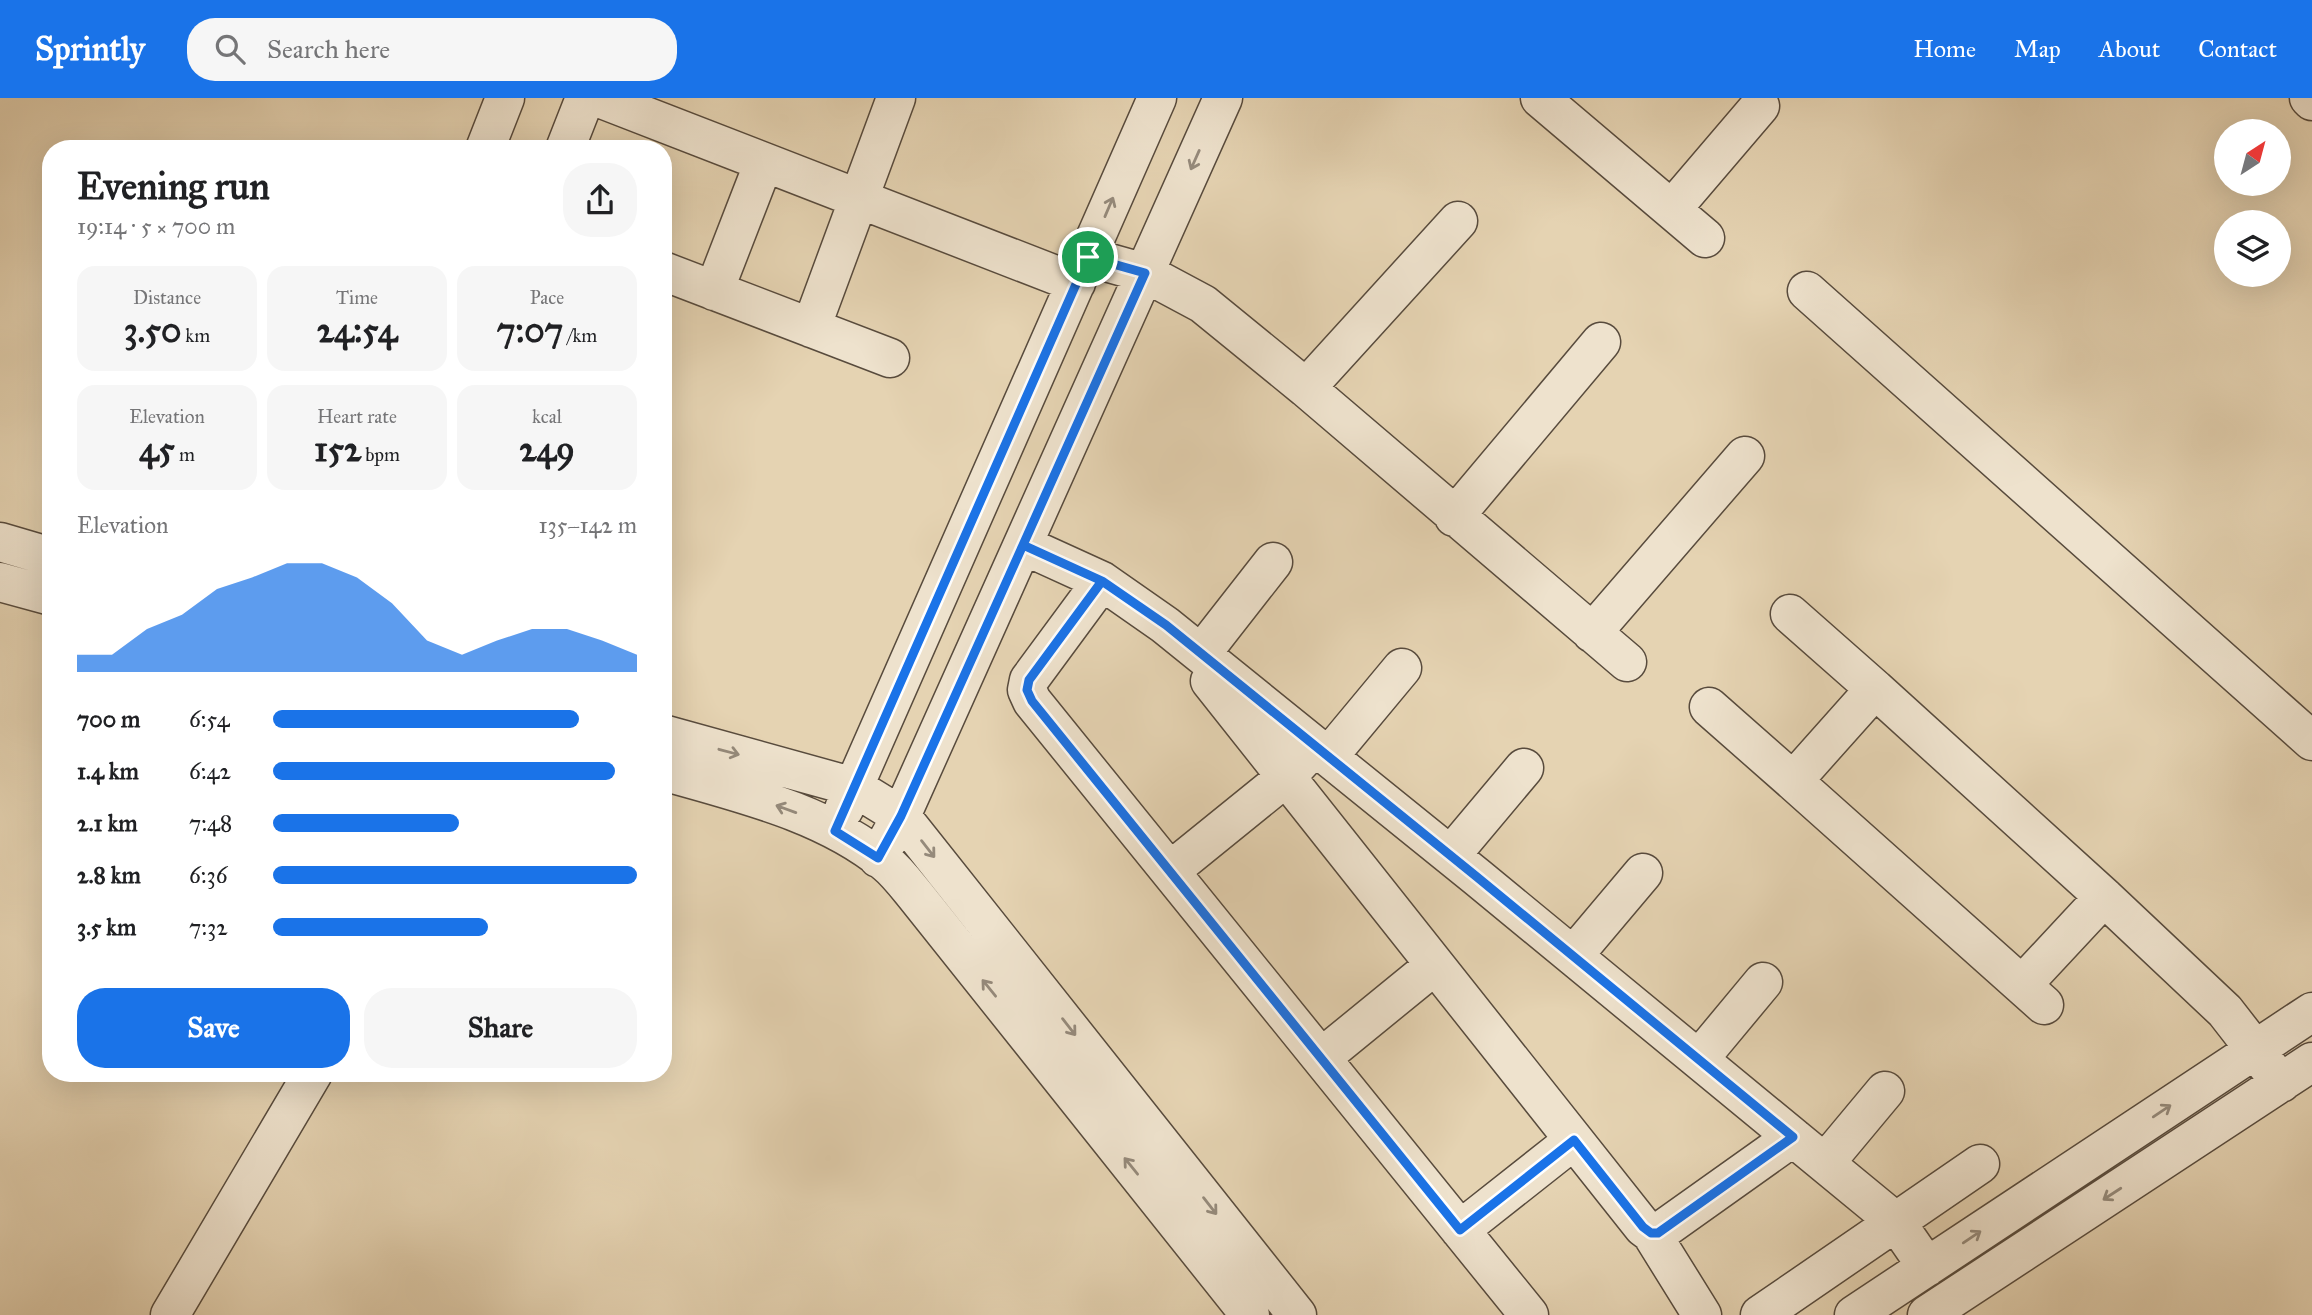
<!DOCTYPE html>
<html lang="en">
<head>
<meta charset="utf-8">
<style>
  :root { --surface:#fff; --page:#f6f6f6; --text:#202124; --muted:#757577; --accent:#1a73e8 }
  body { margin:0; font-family:"IM FELL Great Primer",serif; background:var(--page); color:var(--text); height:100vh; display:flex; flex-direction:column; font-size:26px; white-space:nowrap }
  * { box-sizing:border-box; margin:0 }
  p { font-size:23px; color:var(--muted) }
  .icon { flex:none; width:38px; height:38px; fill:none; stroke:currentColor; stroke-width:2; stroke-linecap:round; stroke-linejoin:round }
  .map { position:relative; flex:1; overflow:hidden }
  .drawer { position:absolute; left:42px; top:42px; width:630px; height:942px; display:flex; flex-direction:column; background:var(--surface); border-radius:28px; box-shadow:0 7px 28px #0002 }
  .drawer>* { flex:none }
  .needle { width:46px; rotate:36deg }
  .controls { position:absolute; left:2214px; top:21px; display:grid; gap:14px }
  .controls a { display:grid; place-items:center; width:77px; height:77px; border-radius:50%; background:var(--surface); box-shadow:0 7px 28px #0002; font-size:35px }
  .pin { position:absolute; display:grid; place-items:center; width:60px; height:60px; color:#fff; margin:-30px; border:4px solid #fff; border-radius:50%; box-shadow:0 2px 7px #0007 }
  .round { display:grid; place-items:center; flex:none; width:74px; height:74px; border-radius:28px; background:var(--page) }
  .head { display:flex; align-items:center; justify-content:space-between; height:119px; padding:0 35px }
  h1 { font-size:38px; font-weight:700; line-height:52px }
  .metrics { display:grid; grid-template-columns:repeat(3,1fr); gap:10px; height:119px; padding:7px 35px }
  .metrics div { display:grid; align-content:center; border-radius:18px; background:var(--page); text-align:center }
  .metrics b { font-size:35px; font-weight:700 }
  .metrics small { font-size:19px; font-weight:400 }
  .metrics p { font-size:19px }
  .chart { height:196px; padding:14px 35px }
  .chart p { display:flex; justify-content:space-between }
  .chart svg { width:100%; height:126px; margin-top:7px; fill:var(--accent); opacity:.7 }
  .cta { display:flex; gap:14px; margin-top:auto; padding:14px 35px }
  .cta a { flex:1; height:80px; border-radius:28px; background:var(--accent); color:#fff; font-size:28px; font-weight:700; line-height:80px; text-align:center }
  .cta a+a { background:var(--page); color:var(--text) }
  ul { padding:0 35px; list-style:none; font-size:23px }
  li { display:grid; grid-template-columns:112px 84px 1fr; align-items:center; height:52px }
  li i { height:18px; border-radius:9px; background:var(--accent) }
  header { display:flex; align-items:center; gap:42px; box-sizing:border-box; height:98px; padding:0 35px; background:var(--accent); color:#fff }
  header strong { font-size:33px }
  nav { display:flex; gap:38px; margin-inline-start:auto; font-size:24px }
  .search { width:490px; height:63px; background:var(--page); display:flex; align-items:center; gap:18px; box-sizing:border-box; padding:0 24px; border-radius:28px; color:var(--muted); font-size:26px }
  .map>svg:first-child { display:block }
</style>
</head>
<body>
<header>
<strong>Sprintly</strong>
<div class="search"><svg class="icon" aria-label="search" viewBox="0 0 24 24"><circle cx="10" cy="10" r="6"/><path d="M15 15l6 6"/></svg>Search here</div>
<nav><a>Home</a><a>Map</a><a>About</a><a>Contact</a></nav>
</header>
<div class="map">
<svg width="2312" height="1217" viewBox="0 0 2312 1217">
  <rect width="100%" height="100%" fill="#e5d3b2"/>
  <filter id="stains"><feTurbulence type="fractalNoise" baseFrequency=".00286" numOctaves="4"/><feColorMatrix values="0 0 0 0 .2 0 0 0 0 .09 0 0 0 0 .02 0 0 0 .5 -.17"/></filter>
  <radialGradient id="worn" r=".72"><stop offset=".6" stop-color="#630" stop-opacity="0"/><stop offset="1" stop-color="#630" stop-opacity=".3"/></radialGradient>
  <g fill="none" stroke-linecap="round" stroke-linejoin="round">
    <g stroke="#584b3d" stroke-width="41">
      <path id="minor" d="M 599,0 L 1076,185
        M 1540,0 L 1705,140
        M 2309,0 L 2312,3
        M 485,51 L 505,0
        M 565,51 L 585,0
        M 1672,111 L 1760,8
        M 1088,159 L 1145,175 L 1203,206 L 1306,290 L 1627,564
        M 663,173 L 890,260
        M 714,193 L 764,64
        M 1807,193 L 2312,643
        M 811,230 L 896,0
        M 1306,290 L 1458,123
        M 1454,419 L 1601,244
        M 0,444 L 51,459
        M 1023,447 L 1102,483 L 1165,527 L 1477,779 L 1896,1124 L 1927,1169
        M 1102,483 L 1029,582 L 1027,592 L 1032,603 L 1529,1217
        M 0,484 L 51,498
        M 1790,516 L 1875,591
        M 1592,535 L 1745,358
        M 1201,556 L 1273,464
        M 1210,583 L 1643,1129 L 1651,1135 L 1658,1135 L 1793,1039
        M 1709,609 L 1793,683 L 1875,591 L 2104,799 L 2225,913 L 2281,985
        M 663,636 L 854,689 L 901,718 L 1297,1217
        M 1328,659 L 1402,570
        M 663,673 C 739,695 824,714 886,765 C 897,774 906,786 915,797 L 1250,1217
        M 1793,683 L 2044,907
        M 844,711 L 1157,0
        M 1451,757 L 1524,670
        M 878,760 L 901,718 L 1223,0
        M 1170,773 L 1286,679 L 1302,662
        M 1573,858 L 1643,775
        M 2022,887 L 2104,799
        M 1321,960 L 1435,867
        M 1699,961 L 1763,884
        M 1825,1065 L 1885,993
        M 1460,1132 L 1574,1042
        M 1651,1135 L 1702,1217
        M 170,1217 L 313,975
        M 1760,1217 L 1980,1066
        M 1854,1217 L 2312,914
        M 1927,1217 L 2312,964"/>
    </g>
    <use href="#minor" stroke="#eee2cd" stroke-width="38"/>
  </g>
  <defs><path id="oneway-shaft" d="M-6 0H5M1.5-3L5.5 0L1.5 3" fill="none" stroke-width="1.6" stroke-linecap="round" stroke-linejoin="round" transform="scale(1.75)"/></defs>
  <g stroke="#958a7b">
    <use href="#oneway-shaft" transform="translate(1195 62) rotate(114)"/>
    <use href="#oneway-shaft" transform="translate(1109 109) rotate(-67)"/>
    <use href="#oneway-shaft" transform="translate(729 654) rotate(15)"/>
    <use href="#oneway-shaft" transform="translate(786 711) rotate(-160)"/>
    <use href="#oneway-shaft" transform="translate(928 751) rotate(52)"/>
    <use href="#oneway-shaft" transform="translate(989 890) rotate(-129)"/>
    <use href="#oneway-shaft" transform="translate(1069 929) rotate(52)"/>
    <use href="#oneway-shaft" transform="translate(2162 1013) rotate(-34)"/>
    <use href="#oneway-shaft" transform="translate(1131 1068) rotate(-129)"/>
    <use href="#oneway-shaft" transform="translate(2112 1096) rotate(147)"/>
    <use href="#oneway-shaft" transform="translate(1210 1108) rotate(52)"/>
    <use href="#oneway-shaft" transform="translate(1972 1139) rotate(-34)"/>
  </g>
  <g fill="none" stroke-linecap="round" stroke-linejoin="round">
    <g stroke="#fff" stroke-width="14">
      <path id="route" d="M 1088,159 L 835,733 L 878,760 L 901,718 L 1023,447 L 1102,483 L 1166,527 L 1477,779 L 1793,1039 L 1658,1135 L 1651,1135 L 1643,1129 L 1574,1042 L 1460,1132 L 1032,603 L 1027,592 L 1029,582 L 1102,483 L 1023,447 L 1145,175 L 1088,159"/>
    </g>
    <use href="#route" stroke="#1a73e8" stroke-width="9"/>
  </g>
  <rect width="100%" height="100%" filter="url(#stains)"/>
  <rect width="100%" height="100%" fill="url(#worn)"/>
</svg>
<div class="controls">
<a><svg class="needle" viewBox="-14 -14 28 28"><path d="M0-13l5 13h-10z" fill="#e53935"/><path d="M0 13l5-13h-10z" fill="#757577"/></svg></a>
<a><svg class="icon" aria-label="layers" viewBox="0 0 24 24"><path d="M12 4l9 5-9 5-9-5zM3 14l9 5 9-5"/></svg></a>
</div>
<div class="pin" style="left:1088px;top:159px;background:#1e9e55"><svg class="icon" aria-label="arrive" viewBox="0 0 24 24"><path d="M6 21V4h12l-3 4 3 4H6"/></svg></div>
<section class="drawer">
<div class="head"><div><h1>Evening run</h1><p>19:14 · 5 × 700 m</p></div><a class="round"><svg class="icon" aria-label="share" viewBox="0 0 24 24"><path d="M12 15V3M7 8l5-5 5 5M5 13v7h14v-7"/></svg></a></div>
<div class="metrics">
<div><p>Distance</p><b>3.50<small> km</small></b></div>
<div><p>Time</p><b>24:54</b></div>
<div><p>Pace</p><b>7:07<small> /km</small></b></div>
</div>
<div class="metrics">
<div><p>Elevation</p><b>45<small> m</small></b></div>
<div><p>Heart rate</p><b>152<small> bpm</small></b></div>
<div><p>kcal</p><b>249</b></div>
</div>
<div class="chart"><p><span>Elevation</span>135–142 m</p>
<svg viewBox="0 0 160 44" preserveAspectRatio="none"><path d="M0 44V38L10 38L20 29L30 24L40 15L50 11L60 6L70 6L80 11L90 20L100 33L110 38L120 33L130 29L140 29L150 33L160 38V44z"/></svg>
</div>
<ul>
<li><b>700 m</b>6:54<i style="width:84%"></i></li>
<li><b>1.4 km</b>6:42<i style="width:94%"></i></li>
<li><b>2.1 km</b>7:48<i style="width:51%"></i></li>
<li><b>2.8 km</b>6:36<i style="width:100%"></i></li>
<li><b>3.5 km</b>7:32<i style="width:59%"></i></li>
</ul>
<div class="cta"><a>Save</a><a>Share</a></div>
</section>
</div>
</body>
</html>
